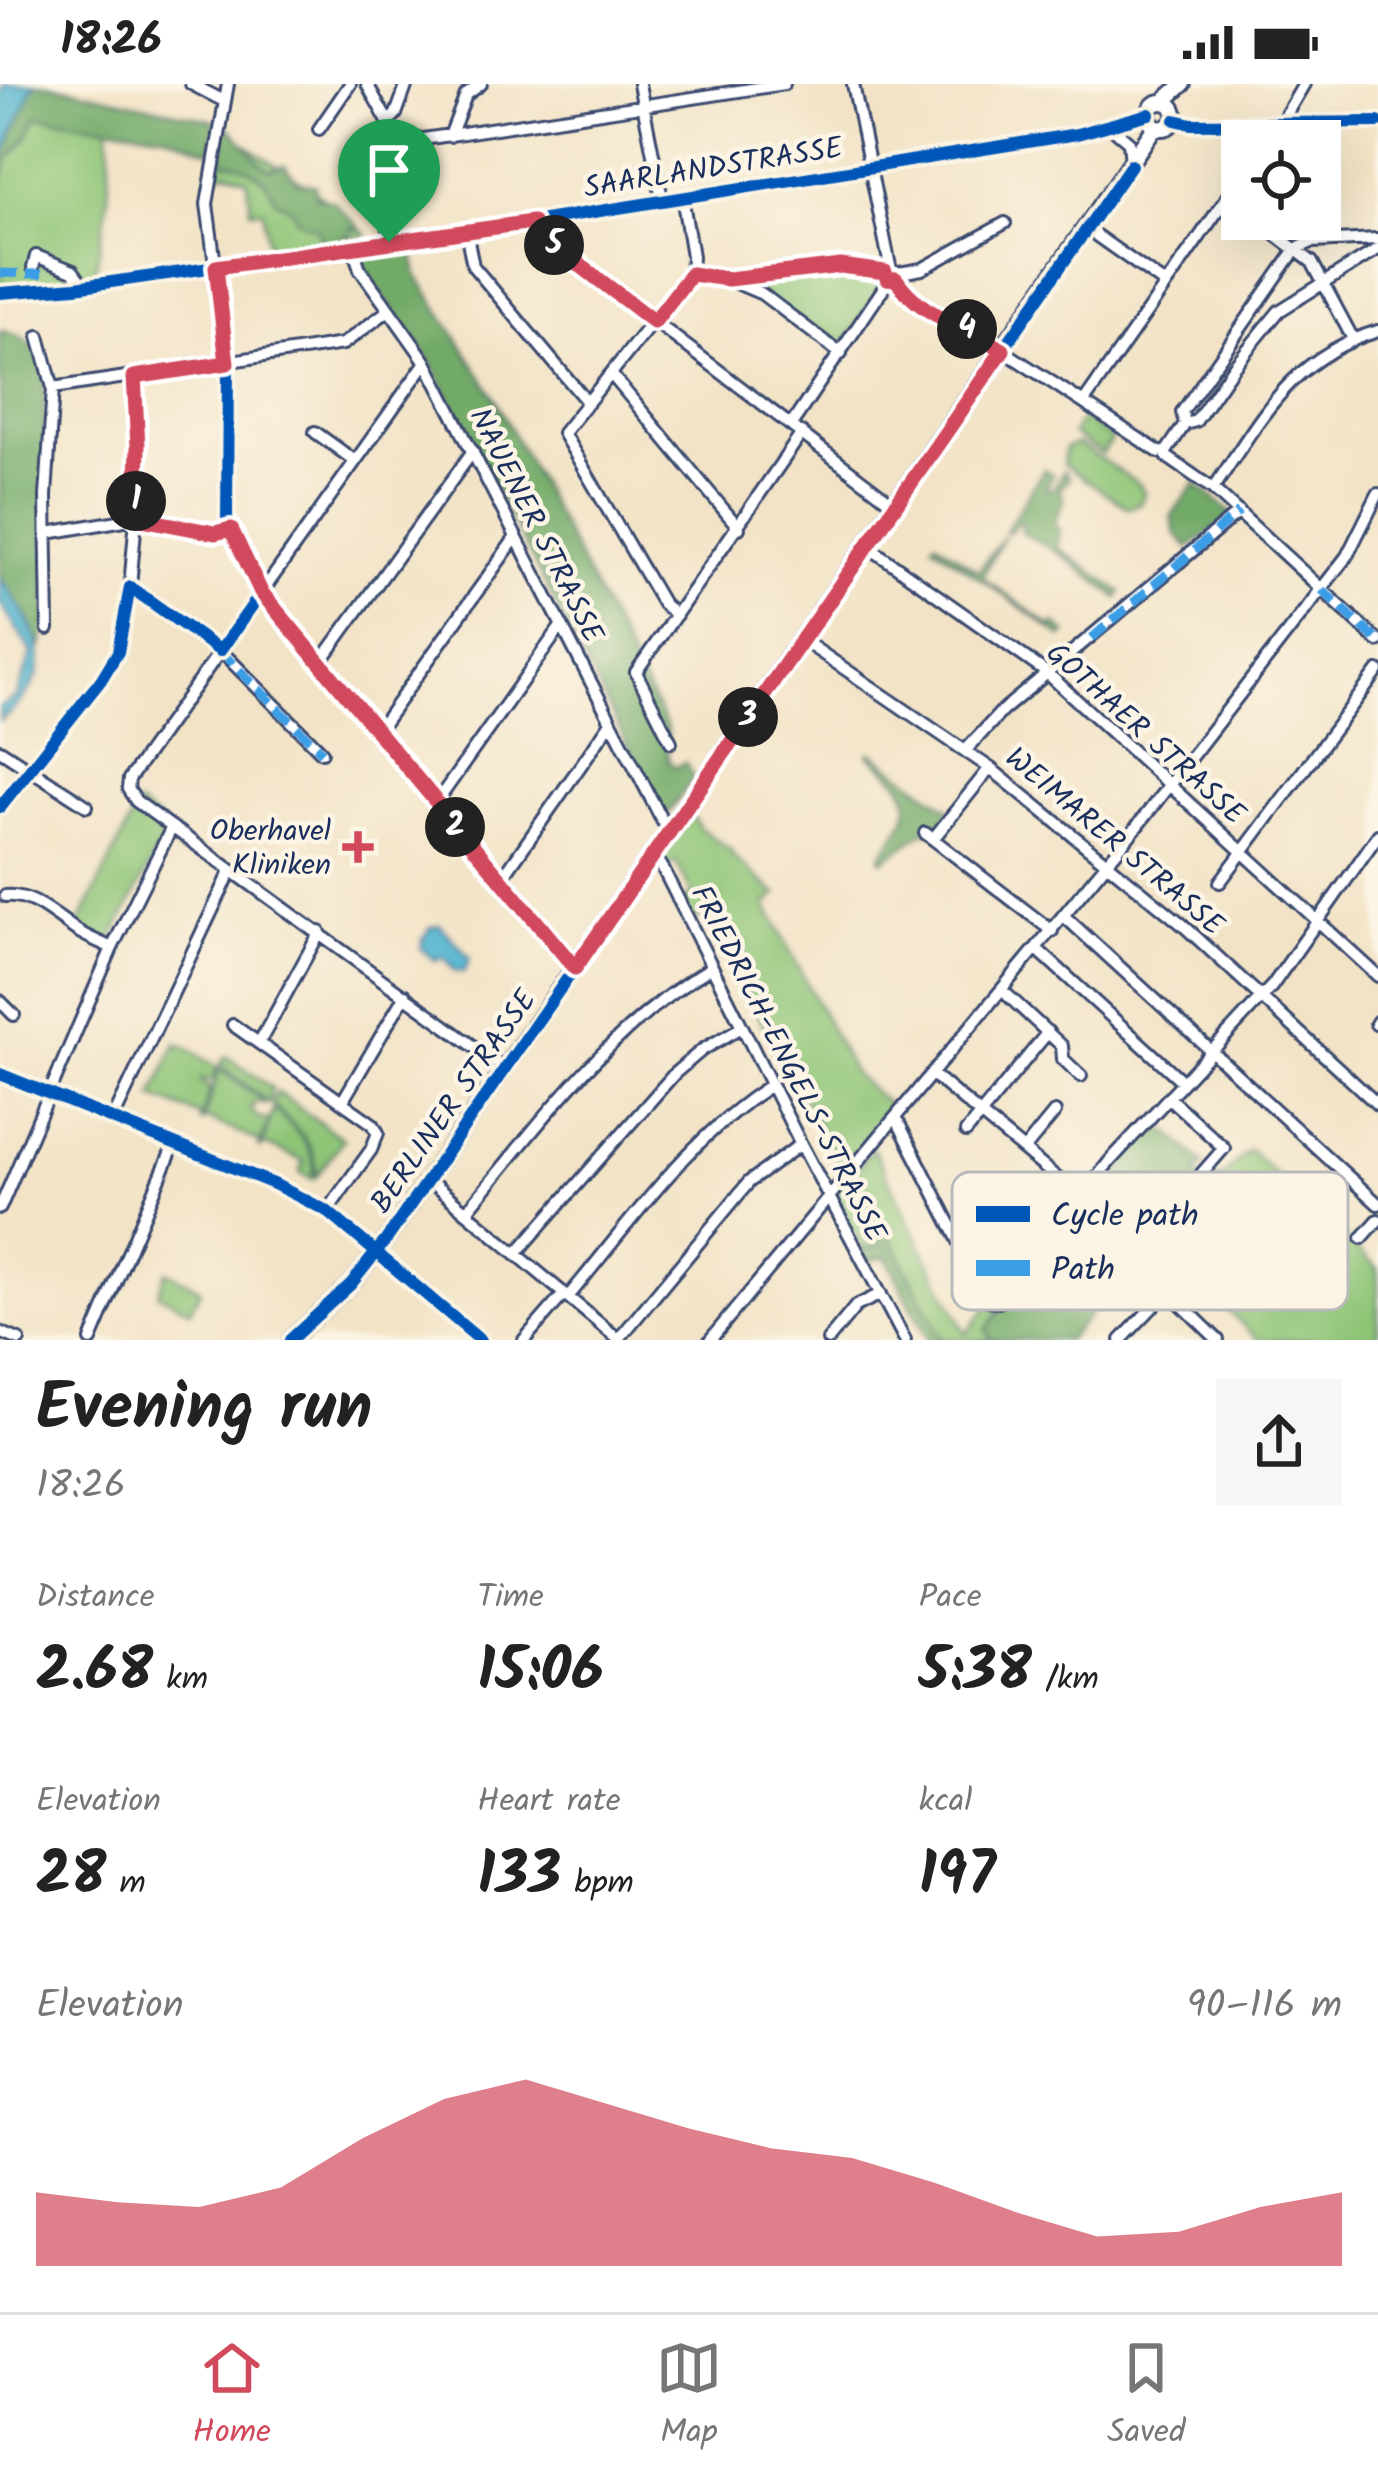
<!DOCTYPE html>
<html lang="en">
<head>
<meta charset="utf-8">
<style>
  :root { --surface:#fff; --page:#f6f6f6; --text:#222; --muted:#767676; --line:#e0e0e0; --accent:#d1495b }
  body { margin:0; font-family:Kalam,sans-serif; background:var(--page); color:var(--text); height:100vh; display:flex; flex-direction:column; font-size:45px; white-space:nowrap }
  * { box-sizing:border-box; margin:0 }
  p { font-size:39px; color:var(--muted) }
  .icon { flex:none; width:66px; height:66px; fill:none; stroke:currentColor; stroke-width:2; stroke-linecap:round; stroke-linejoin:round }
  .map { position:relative; height:1256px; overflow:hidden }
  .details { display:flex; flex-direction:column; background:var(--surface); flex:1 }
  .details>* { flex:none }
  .controls { position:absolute; left:1221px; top:36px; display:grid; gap:24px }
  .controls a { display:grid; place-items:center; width:120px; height:120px; border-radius:0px; background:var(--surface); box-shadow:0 12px 48px #0002; font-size:60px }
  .pin { position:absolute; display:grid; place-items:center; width:102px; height:102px; color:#fff; margin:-123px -51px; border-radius:50% 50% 50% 0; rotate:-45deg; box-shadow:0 0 12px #0007 }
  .pin .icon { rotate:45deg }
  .km { position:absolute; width:60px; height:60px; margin:-30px; border-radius:50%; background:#222; color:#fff; font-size:33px; line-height:60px; text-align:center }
  .round { display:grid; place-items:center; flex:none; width:126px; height:126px; border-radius:0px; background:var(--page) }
  .head { display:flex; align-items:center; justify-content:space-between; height:204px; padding:0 36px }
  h1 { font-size:66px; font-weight:700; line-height:90px }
  .figures { display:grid; grid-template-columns:repeat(3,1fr); gap:18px; height:204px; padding:12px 36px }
  .figures div { display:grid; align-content:center }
  .figures b { font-size:60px; font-weight:700 }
  .figures small { font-size:33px; font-weight:400 }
  .figures p { font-size:33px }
  .chart { height:336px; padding:24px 36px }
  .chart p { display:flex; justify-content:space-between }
  .chart svg { width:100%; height:216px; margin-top:12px; fill:var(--accent); opacity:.7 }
  .status { display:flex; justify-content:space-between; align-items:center; height:84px; padding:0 60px; background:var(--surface); direction:ltr }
  .status svg { height:33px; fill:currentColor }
  .dock { display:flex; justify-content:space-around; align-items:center; height:168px; border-top:3px solid var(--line); background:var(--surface); font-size:33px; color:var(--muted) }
  .dock a { display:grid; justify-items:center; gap:6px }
  .dock .active { color:var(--accent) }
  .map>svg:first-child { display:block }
</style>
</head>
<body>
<div class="status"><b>18:26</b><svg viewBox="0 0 49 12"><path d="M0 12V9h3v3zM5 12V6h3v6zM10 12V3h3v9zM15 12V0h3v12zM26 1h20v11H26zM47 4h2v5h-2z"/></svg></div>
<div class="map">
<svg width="1378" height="1256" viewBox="0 0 1378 1256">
  <rect width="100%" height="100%" fill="#fcf5e5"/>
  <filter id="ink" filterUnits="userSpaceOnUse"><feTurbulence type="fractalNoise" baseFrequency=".00833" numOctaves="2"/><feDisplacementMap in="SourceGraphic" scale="24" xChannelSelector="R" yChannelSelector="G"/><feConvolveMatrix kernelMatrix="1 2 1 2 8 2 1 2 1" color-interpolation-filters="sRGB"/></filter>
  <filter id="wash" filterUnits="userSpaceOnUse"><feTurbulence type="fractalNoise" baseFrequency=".004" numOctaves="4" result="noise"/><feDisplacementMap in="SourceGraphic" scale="48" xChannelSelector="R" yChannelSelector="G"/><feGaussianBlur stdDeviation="2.7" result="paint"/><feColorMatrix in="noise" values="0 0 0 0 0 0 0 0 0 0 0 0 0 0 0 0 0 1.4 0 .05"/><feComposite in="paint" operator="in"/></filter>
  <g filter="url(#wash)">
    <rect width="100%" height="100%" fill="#f2e3c6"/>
    <path fill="#8ec476" stroke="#547a6a" stroke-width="3" d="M 36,31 L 108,41 C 115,93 104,142 94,193 L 0,202 L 0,105 L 8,75 L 26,55 Z
      M 225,47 L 312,105 L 367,151 L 269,166 L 263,126 L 251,126 L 247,95 L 228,88 L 216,90 Z
      M 843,184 L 884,193 L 887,197 L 840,264 L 740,197 L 768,198 Z
      M 1082,334 L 1112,355 L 1102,370 L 1072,350 Z
      M 1078,360 L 1140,401 L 1144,409 L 1141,419 L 1128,424 L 1063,380 L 1065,364 Z
      M 138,721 L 169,744 L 110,859 L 77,844 Z
      M 691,730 L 700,744 L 732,767 L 731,771 L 777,810 L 766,821 L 854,990 L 892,1024 L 887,1037 L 841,1085 L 705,832 L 691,836 L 681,817 L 692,810 L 676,778 L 664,784 L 660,777 Z
      M 176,959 L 178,964 L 182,961 L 217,983 L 213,996 L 201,996 L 210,1005 L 201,1036 L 199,1031 L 153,1013 Z
      M 226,972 L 272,1004 L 269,1019 L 220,981 Z
      M 219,985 L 267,1020 L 258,1018 L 250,1023 L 257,1033 L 269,1037 L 259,1062 L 258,1057 L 207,1035 L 203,1037 Z
      M 277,1008 L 343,1055 L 317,1092 C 317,1060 294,1041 272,1021 Z
      M 273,1025 C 294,1043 319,1066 313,1095 L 300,1088 L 304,1077 L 266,1061 L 262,1063 Z
      M 873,1065 L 966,1250 L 989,1220 L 1000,1226 L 986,1246 L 992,1256 L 942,1256 L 869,1111 L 883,1162 L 866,1171 L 833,1112 Z
      M 1249,1066 L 1378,1185 L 1378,1256 L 1259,1256 L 1159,1162 L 1134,1182 L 1084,1181 L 1071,1132 L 1087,1113 L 1115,1116 L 1155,1157 L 1216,1092 L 1220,1094 Z
      M 166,1187 L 201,1205 L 190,1226 L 158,1210 Z"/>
    <path fill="#72aa67" stroke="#466c62" stroke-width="3" d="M 34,0 L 50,0 L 215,37 L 211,68 L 163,50 L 37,32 L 26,55 L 8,75 L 0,105 L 0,79 Z
      M 230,44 C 242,55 259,81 270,86 L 284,81 L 298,98 L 315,101 L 316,113 L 333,117 L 359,143 L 357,146 L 350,144 L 350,149 L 334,160 L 323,158 L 317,145 L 298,136 L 291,125 L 275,115 C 269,95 245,78 223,78 L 221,49 Z
      M 414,166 L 416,189 L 492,309 L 667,644 L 668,677 L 676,683 L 685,678 L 694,694 L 668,729 L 662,728 L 429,275 L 364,186 L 361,173 Z
      M 0,246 C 32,256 34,256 44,289 L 47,538 L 41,563 L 25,530 L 0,494 Z
      M 1044,385 L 1053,391 L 1045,405 L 1053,405 L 1063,387 L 1069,394 L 1060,405 L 1064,416 L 1055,437 L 1060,448 L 1057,463 L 1121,508 L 1118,514 L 1063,472 L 1021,448 L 1024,443 L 1020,438 L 1008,449 L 1005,447 Z
      M 1195,399 L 1233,430 L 1189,464 L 1175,449 L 1172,431 Z
      M 1004,452 L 982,493 L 1052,543 L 1055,539 L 1067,549 L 1062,553 L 932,460 L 935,456 L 978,487 Z
      M 871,668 L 952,727 L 932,748 L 925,747 L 882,777 L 880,773 C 917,721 921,713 869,671 Z
      M 1155,1035 L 1204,1080 L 1196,1089 L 1207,1101 L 1155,1157 L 1115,1116 L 1095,1124 L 1087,1113 Z
      M 859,1100 L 869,1111 L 942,1256 L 928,1256 L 886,1172 L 869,1177 L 861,1166 L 883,1161 L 851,1110 Z
      M 1071,1132 L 1084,1181 L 1134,1182 L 1067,1256 L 992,1256 L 986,1246 Z"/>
    <path fill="#50b4cf" stroke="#367296" stroke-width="3" d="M 4,0 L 34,0 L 0,79 L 0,16 Z
      M 0,494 C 41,551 64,586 0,637 L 0,623 L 17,612 L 32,569 L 0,519 Z
      M 440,841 L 470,874 L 464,888 L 455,887 L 444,873 L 435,876 L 421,865 L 423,854 L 431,843 Z"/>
  </g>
  <g filter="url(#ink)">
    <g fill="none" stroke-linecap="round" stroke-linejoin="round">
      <g stroke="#3b4a6e" stroke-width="16">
        <path id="minor" d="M 191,0 L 224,17
          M 228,0 L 207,120 L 228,279 L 226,422 L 231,445 L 261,509 L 575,883
          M 367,0 L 388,38
          M 639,0 L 662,115
          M 853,0 L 890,182
          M 1175,36 L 1192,40 L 1378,38
          M 1281,39 L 1304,0
          M 319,45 L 350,0
          M 1116,47 L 1129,58 L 1131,79
          M 450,52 L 466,11 L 481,0
          M 391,60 L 784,0
          M 1242,70 L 1240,83 L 1226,115 L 1242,126
          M 1255,135 L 1312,178 L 1353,255
          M 532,138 L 537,148 L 895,421
          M 1087,145 L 1165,200
          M 466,147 L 473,182 L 588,319
          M 389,158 L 388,38 L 396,30 L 407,0
          M 353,164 L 360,185 L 426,278 L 663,738 L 671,744
          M 33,184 L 36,172 L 73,187 L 84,202
          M 899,189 L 922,185 L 1005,139
          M 691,190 L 728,195 L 841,182 L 885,188
          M 896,195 C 910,218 944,242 970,245 L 1159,368
          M 729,196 L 762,210 L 841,270
          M 0,209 L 76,203 L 532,138 L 1077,50 L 1149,30
          M 39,252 L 53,304 L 46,412 L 48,545
          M 426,278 L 129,695 L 128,705 L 136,717 L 505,985
          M 611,290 L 739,444
          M 53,304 L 343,260 L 389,226
          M 1084,318 L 1226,115
          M 1185,340 L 1182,328 L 1296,165 L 1312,158 L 1378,155
          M 791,341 L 889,196
          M 315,348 L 355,377
          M 1166,368 L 1185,340 L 1196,337 L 1234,282 L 1279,227 L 1378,165
          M 1167,373 L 1213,405 L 1378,557
          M 1213,405 C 1263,333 1289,274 1378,247
          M 48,449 L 136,434 L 215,449 L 231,445
          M 866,461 L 1047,589 L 1378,892
          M 130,503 L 227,573 L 322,668
          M 676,531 L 663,520 L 563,349 L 691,190 L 692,172 L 682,112
          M 801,555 L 990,684 L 1183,841 L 1378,1021
          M 320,579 L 473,367
          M 377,648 L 516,453
          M 671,658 L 636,588 L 802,349
          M 967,665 L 1002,627 L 1239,428
          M 0,666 L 87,722
          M 436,719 L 562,541
          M 0,723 L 101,596 L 118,568 L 130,503 L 136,434 L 138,362 L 134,293
          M 925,749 L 933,755 L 990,684
          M 933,755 L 1052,847
          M 651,773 L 661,781 L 801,1060 L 905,1256
          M 500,797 L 611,638
          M 1220,798 L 1378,587
          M 5,812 C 32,809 55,832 76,846 C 86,853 100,858 112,864
          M 1064,832 L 1378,1120
          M 1038,866 L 1183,998
          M 1003,907 L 1062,962 L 1063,975 L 1081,992
          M 0,917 L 14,931
          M 1376,940 L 1378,937
          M 233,941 L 373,1040 L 378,1049 L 371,1066 L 327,1127
          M 259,959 L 320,848
          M 0,990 L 274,1100 L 327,1127 L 480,1256
          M 932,990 L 1081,1114 L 1124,1165 L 1218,1256
          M 1169,1014 L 1224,1064 L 1202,1089
          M 342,1018 L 405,911
          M 896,1034 L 989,1216 L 999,1218 L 1109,1078 L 1272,902 L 1378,751
          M 113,1035 L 231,787
          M 966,1048 L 1048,948
          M 1024,1066 L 1055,1028
          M 427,1095 L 618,1255
          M 0,1124 L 112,864 L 172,743
          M 466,1128 C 541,1038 609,943 712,883
          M 1362,1154 L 1378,1136
          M 516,1170 L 675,989 L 702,966 L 742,943
          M 568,1213 C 631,1138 688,1054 771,1001
          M 0,1248 L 19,1256
          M 91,1256 L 174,1061
          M 524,1256 L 564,1210
          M 618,1256 L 749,1098 L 801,1060
          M 710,1256 L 1135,745 L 1347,472 L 1378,410
          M 828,1256 L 856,1222 L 881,1210
          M 1121,1256 L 1167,1208"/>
      </g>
      <g stroke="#3b4a6e" stroke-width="20">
        <path id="major" d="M1149 31a13 13 0 1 1 26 0a13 13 0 1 1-26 0Z
          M 1163,18 L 1183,0
          M 290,1256 L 351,1200 L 386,1156 L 1155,43"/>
      </g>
      <use href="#minor" stroke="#fff" stroke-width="10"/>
      <use href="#major" stroke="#fff" stroke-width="14"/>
      <path stroke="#3b9de6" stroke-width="9" stroke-dasharray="18 9" stroke-linecap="butt" d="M 0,189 L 42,190
        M 1322,506 L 1378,557
        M 1092,554 L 1239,428
        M 220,567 L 322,668"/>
      <g stroke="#fcf5e5" stroke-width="20">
        <path id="cycleway" d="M 1175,36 L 1192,40 L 1378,38
          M 0,209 L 76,203 L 532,138 L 1077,50 L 1149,30
          M 0,723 L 101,596 L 118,568 L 130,503 L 220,567 L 261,509 L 227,434 L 228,279 L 216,183
          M 0,990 L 274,1100 L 327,1127 L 480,1256
          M 290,1256 L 351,1200 L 386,1156 L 1131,81"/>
      </g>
      <use href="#cycleway" stroke="#0057b8" stroke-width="12"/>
    </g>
  </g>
  <g fill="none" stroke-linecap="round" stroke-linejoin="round" filter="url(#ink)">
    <g stroke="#fff" stroke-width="24">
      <path id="route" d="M 532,138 L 537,148 L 654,238 L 691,190 L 728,195 L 841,182 L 885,188 L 887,194 L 896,195 C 912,220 942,236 969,245 C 981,249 991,260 1003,266 L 575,884 L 261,508 L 231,445 L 215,449 L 136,434 L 138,362 L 134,293 L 227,279 L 216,183 Z"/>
    </g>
    <use href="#route" stroke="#d1495b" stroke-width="15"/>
  </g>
  <path fill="#d1495b" stroke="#fcf5e5" stroke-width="4.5" d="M352 745h12v12h12v12h-12v12h-12v-12h-12v-12h12z"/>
  <g text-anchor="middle" stroke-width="9" stroke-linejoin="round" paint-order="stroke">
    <g font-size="30" fill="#1b2f5e" stroke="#fcf5e5">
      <text transform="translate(713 83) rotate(-9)" y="10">SAARLANDSTRASSE</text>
      <text transform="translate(537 441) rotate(63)" y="10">NAUENER STRASSE</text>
      <text transform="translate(1146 649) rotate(42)" y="10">GOTHAER STRASSE</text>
      <text transform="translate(1115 757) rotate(40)" y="10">WEIMARER STRASSE</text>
      <text transform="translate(789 979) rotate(63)" y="10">FRIEDRICH-ENGELS-STRASSE</text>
      <text transform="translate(453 1017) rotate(-55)" y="10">BERLINER STRASSE</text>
    </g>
    <g font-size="30" fill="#1b2f5e" stroke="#fcf5e5" text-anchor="end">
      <text x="331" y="756">Oberhavel<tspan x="331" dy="34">Kliniken</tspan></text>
    </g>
  </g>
  <rect x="952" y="1088" width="396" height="138" rx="18" fill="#fcf5e5" stroke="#b8babc" stroke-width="3"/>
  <rect x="976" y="1122" width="54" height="16" fill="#0057b8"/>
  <rect x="976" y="1176" width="54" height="16" fill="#3b9de6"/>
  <g font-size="33" fill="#1b2f5e">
    <text x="1051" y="1142">Cycle path</text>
    <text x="1051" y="1196">Path</text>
  </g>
</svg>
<div class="controls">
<a><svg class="icon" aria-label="locate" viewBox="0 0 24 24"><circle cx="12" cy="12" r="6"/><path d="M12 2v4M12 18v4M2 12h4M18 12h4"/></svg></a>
</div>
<div class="pin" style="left:389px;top:158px;background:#1e9e55"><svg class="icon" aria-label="arrive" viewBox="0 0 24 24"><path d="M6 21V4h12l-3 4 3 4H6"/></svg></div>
<b class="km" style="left:136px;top:417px">1</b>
<b class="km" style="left:455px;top:743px">2</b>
<b class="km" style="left:748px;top:633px">3</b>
<b class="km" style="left:967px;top:245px">4</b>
<b class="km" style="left:554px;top:161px">5</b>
</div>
<section class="details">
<div class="head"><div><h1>Evening run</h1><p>18:26</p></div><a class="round"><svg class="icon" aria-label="share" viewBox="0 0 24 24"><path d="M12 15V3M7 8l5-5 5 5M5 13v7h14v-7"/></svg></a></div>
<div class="figures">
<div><p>Distance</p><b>2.68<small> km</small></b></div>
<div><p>Time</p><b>15:06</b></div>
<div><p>Pace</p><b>5:38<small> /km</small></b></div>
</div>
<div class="figures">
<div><p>Elevation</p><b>28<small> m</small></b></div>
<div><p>Heart rate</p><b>133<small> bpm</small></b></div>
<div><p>kcal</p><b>197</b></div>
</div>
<div class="chart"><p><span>Elevation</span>90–116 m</p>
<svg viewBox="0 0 160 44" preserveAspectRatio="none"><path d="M0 44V29L10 31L20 32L30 28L40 18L50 10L60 6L70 11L80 16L90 20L100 22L110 27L120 33L130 38L140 37L150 32L160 29V44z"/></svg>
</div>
</section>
<nav class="dock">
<a class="active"><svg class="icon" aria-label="home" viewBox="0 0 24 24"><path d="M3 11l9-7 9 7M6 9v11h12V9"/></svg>Home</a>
<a><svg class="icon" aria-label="map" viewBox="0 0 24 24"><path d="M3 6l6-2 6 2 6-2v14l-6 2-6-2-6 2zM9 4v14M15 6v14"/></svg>Map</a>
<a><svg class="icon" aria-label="saved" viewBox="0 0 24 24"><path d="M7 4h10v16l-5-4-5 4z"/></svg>Saved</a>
</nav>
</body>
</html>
